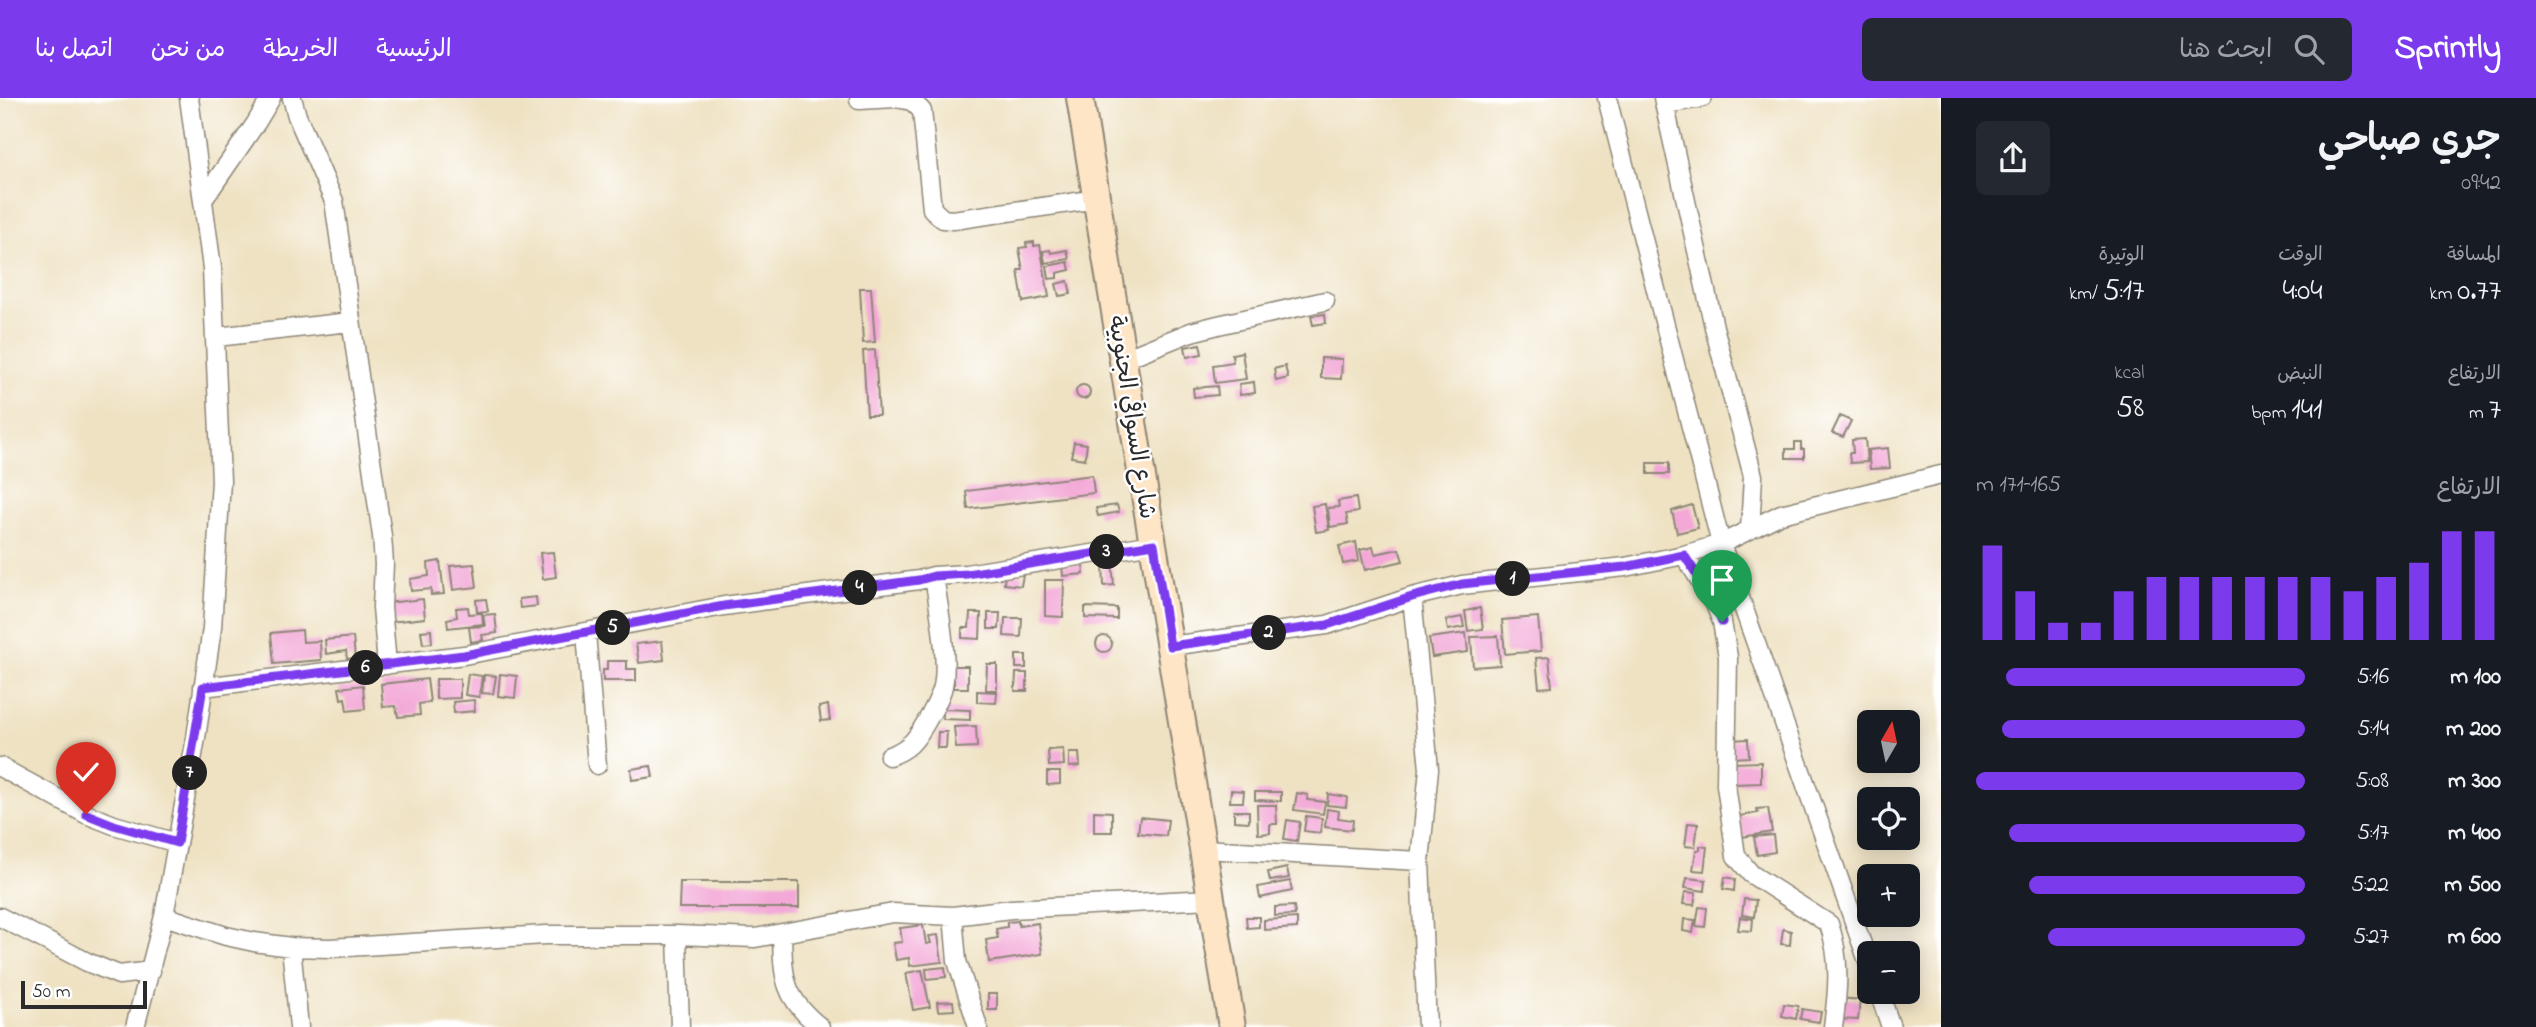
<!DOCTYPE html>
<html lang="ar">
<head>
<meta charset="utf-8">
<style>
  :root { --surface:#171b24; --page:#242831; --text:#f1f3f6; --muted:#9ea1a6; --accent:#7c3aed }
  body { margin:0; font-family:"Indie Flower","Playpen Sans Arabic",sans-serif; background:var(--page); color:var(--text); direction:rtl; height:100vh; display:flex; flex-direction:column; font-size:26px; white-space:nowrap }
  * { box-sizing:border-box; margin:0 }
  p { font-size:23px; color:var(--muted) }
  .icon { flex:none; width:38px; height:38px; fill:none; stroke:currentColor; stroke-width:2; stroke-linecap:round; stroke-linejoin:round }
  .map { position:relative; flex:1; overflow:hidden; direction:ltr }
  .details { display:flex; flex-direction:column; background:var(--surface); width:595px }
  .details>* { flex:none }
  .needle { width:46px; rotate:9deg }
  .controls { position:absolute; left:1857px; top:612px; display:grid; gap:14px }
  .controls a { display:grid; place-items:center; width:63px; height:63px; border-radius:10px; background:var(--surface); box-shadow:0 4px 18px #0003; font-size:35px }
  .scale { position:absolute; left:21px; bottom:18px; width:126px; box-sizing:border-box; padding-left:7px; border:4px solid #2b2b2b; border-top:0; font-size:19px; line-height:24px; white-space:nowrap; color:#2b2b2b; -webkit-text-stroke:5px #fff; paint-order:stroke }
  .pin { position:absolute; display:grid; place-items:center; width:60px; height:60px; color:#fff; margin:-72px -30px; border-radius:50% 50% 50% 0; rotate:-45deg; box-shadow:0 0 7px #0007 }
  .pin .icon { rotate:45deg }
  .km { position:absolute; width:35px; height:35px; margin:-18px; border-radius:50%; background:#222; color:#fff; font-size:19px; line-height:35px; text-align:center }
  .round { display:grid; place-items:center; flex:none; width:74px; height:74px; border-radius:10px; background:var(--page) }
  .summary { display:flex; align-items:center; justify-content:space-between; height:119px; padding:0 35px }
  h1 { font-size:38px; font-weight:600; line-height:52px }
  .figures { display:grid; grid-template-columns:repeat(3,1fr); gap:10px; height:119px; padding:7px 35px }
  .figures div { display:grid; align-content:center }
  .figures b { font-size:30px; font-weight:600 }
  .figures small { font-size:19px; font-weight:400 }
  .figures p { font-size:19px }
  .chart { height:196px; padding:14px 35px }
  .chart p { display:flex; justify-content:space-between }
  .chart svg { width:100%; height:126px; margin-top:7px; stroke:var(--accent); stroke-width:6 }
  ul { padding:0 35px; list-style:none; font-size:23px }
  li { display:grid; grid-template-columns:112px 84px 1fr; align-items:center; height:52px }
  li i { height:18px; border-radius:9px; background:var(--accent) }
  header { display:flex; align-items:center; gap:42px; box-sizing:border-box; height:98px; padding:0 35px; background:var(--accent); color:#fff }
  header strong { font-size:33px }
  nav { display:flex; gap:38px; margin-inline-start:auto; font-size:24px }
  .search { width:490px; height:63px; background:var(--page); display:flex; align-items:center; gap:18px; box-sizing:border-box; padding:0 24px; border-radius:10px; color:var(--muted); font-size:26px }
  main { display:flex; flex:1; min-height:0 }
  .map>svg:first-child { display:block }
</style>
</head>
<body>
<header>
<strong>Sprintly</strong>
<div class="search"><svg class="icon" aria-label="search" viewBox="0 0 24 24"><circle cx="10" cy="10" r="6"/><path d="M15 15l6 6"/></svg>ابحث هنا</div>
<nav><a>الرئيسية</a><a>الخريطة</a><a>من نحن</a><a>اتصل بنا</a></nav>
</header>
<main>
<section class="details">
<div class="summary"><div><h1>جري صباحي</h1><p>09:42</p></div><a class="round"><svg class="icon" aria-label="share" viewBox="0 0 24 24"><path d="M12 15V3M7 8l5-5 5 5M5 13v7h14v-7"/></svg></a></div>
<div class="figures">
<div><p>المسافة</p><b>0.77<small> km</small></b></div>
<div><p>الوقت</p><b>4:04</b></div>
<div><p>الوتيرة</p><b>5:17<small> /km</small></b></div>
</div>
<div class="figures">
<div><p>الارتفاع</p><b>7<small> m</small></b></div>
<div><p>النبض</p><b>141<small> bpm</small></b></div>
<div><p>kcal</p><b>58</b></div>
</div>
<div class="chart"><p><span>الارتفاع</span>165–171 m</p>
<svg viewBox="0 0 160 44" preserveAspectRatio="none"><path d="M5 44V11M15 44V27M25 44V38M35 44V38M45 44V27M55 44V22M65 44V22M75 44V22M85 44V22M95 44V22M105 44V22M115 44V27M125 44V22M135 44V17M145 44V6M155 44V6"/></svg>
</div>
<ul>
<li><b>100 m</b>5:16<i style="width:91%"></i></li>
<li><b>200 m</b>5:14<i style="width:92%"></i></li>
<li><b>300 m</b>5:08<i style="width:100%"></i></li>
<li><b>400 m</b>5:17<i style="width:90%"></i></li>
<li><b>500 m</b>5:22<i style="width:84%"></i></li>
<li><b>600 m</b>5:27<i style="width:78%"></i></li>
</ul>
</section>
<div class="map">
<svg width="1941" height="929" viewBox="0 0 1941 929">
  <rect width="100%" height="100%" fill="#fff"/>
  <filter id="ink" filterUnits="userSpaceOnUse"><feTurbulence type="fractalNoise" baseFrequency=".0143" numOctaves="2"/><feDisplacementMap in="SourceGraphic" scale="14" xChannelSelector="R" yChannelSelector="G"/><feConvolveMatrix kernelMatrix="1 2 1 2 8 2 1 2 1" color-interpolation-filters="sRGB"/></filter>
  <filter id="wash" filterUnits="userSpaceOnUse"><feTurbulence type="fractalNoise" baseFrequency=".00686" numOctaves="4" result="noise"/><feDisplacementMap in="SourceGraphic" scale="28" xChannelSelector="R" yChannelSelector="G"/><feGaussianBlur stdDeviation="1.57" result="paint"/><feColorMatrix in="noise" values="0 0 0 0 0 0 0 0 0 0 0 0 0 0 0 0 0 1.4 0 .05"/><feComposite in="paint" operator="in"/></filter>
  <g filter="url(#wash)">
    <rect width="100%" height="100%" fill="#efe2c3"/>
    <g id="blocks">
      <path fill="#f3a8d7" d="M 1034,144 L 1034,148 L 1040,147 L 1049,199 L 1023,204 L 1018,172 L 1023,172 L 1019,150 L 1027,149 L 1026,145 Z
        M 1050,152 L 1051,155 L 1067,152 L 1069,161 L 1045,165 L 1043,153 Z
        M 1068,164 L 1070,172 L 1057,175 L 1057,180 L 1049,181 L 1047,168 Z
        M 1068,183 L 1071,196 L 1059,198 L 1056,186 Z
        M 860,190 L 871,190 L 875,244 L 863,245 Z
        M 1325,216 L 1326,225 L 1313,227 L 1311,218 Z
        M 1200,246 L 1202,256 L 1187,259 L 1185,249 Z
        M 875,252 L 879,317 L 867,317 L 863,253 Z
        M 1242,254 L 1246,281 L 1215,285 L 1213,267 L 1233,264 L 1232,256 Z
        M 1321,260 L 1342,261 L 1341,281 L 1321,280 Z
        M 1285,268 L 1288,280 L 1276,283 L 1274,271 Z
        M 1254,284 L 1255,295 L 1240,297 L 1239,286 Z
        M1076 294a7 7 0 1 1 14 0a7 7 0 1 1-14 0Z
        M 1217,288 L 1218,297 L 1194,299 L 1193,290 Z
        M 1840,318 L 1851,323 L 1843,339 L 1832,335 Z
        M 1865,341 L 1867,364 L 1850,365 L 1849,355 L 1853,355 L 1852,342 Z
        M 1074,344 L 1087,346 L 1085,361 L 1071,359 Z
        M 1795,344 L 1801,344 L 1801,351 L 1804,351 L 1804,360 L 1786,360 L 1786,351 L 1795,351 Z
        M 1888,350 L 1890,370 L 1870,371 L 1868,352 Z
        M 1648,365 L 1669,365 L 1669,376 L 1648,376 Z
        M 1092,377 L 1094,395 L 968,411 L 966,393 Z
        M 1356,400 L 1358,414 L 1346,416 L 1348,426 L 1330,429 L 1328,410 L 1339,409 L 1338,403 Z
        M 1325,406 L 1329,432 L 1316,434 L 1312,408 Z
        M 1117,407 L 1119,414 L 1098,418 L 1096,410 Z
        M 1692,407 L 1698,430 L 1677,435 L 1672,413 Z
        M 1356,444 L 1359,463 L 1343,466 L 1339,448 Z
        M 1373,449 L 1375,456 L 1399,451 L 1403,463 L 1365,472 L 1360,452 Z
        M 553,454 L 556,479 L 543,481 L 540,455 Z
        M 440,463 L 444,496 L 431,497 L 431,491 L 411,493 L 410,481 L 429,478 L 428,465 Z
        M 1112,465 L 1114,487 L 1104,488 L 1103,466 Z
        M 474,466 L 477,489 L 453,492 L 450,468 Z
        M 1083,466 L 1084,476 L 1063,478 L 1062,467 Z
        M 1005,474 L 1023,477 L 1021,488 L 1004,486 Z
        M 1045,482 L 1064,482 L 1063,519 L 1045,518 Z
        M 536,499 L 537,508 L 520,510 L 519,501 Z
        M 423,501 L 425,520 L 390,524 L 387,505 Z
        M 486,501 L 488,513 L 477,514 L 476,502 Z
        M 468,509 L 469,516 L 482,515 L 483,526 L 448,530 L 447,521 L 457,519 L 456,510 Z
        M 1085,509 L 1117,510 L 1117,521 L 1085,520 Z
        M 1480,510 L 1483,531 L 1468,533 L 1465,513 Z
        M 970,515 L 981,515 L 980,541 L 962,540 L 962,530 L 969,530 Z
        M 988,515 L 1000,515 L 999,531 L 988,531 Z
        M 495,516 L 497,535 L 482,537 L 483,542 L 471,544 L 469,529 L 485,528 L 483,517 Z
        M 1462,519 L 1464,529 L 1448,532 L 1446,522 Z
        M 1538,519 L 1541,553 L 1505,556 L 1502,522 Z
        M 1005,520 L 1022,520 L 1021,539 L 1004,538 Z
        M 302,532 L 303,544 L 320,543 L 321,562 L 274,566 L 271,535 Z
        M 431,532 L 432,545 L 423,546 L 421,533 Z
        M 1466,535 L 1468,554 L 1432,559 L 1429,540 Z
        M 1498,538 L 1500,567 L 1473,569 L 1471,539 Z
        M1096 546a8 8 0 1 1 16 0a8 8 0 1 1-16 0Z
        M 353,539 L 355,560 L 347,561 L 346,553 L 326,556 L 325,542 Z
        M 662,543 L 664,562 L 639,565 L 636,546 Z
        M 1016,557 L 1026,557 L 1026,570 L 1016,570 Z
        M 1549,559 L 1552,589 L 1539,590 L 1536,560 Z
        M 607,563 L 627,563 L 627,571 L 636,571 L 636,583 L 603,583 L 603,572 L 607,572 Z
        M 987,566 L 997,566 L 997,592 L 986,592 Z
        M 948,568 L 968,568 L 968,590 L 954,590 L 954,582 L 948,582 Z
        M 1016,575 L 1027,575 L 1027,593 L 1015,593 Z
        M 468,576 L 482,578 L 479,599 L 465,597 Z
        M 500,576 L 517,578 L 515,600 L 498,598 Z
        M 484,577 L 496,578 L 493,596 L 482,595 Z
        M 427,581 L 430,604 L 419,606 L 420,617 L 398,619 L 396,608 L 383,609 L 381,586 Z
        M 436,581 L 460,581 L 460,600 L 436,601 Z
        M 363,587 L 365,611 L 347,613 L 345,600 L 341,601 L 339,590 Z
        M 977,593 L 997,594 L 996,605 L 977,604 Z
        M 474,602 L 475,613 L 454,615 L 453,604 Z
        M 828,607 L 830,622 L 821,623 L 819,609 Z
        M 943,611 L 970,612 L 970,622 L 943,621 Z
        M 976,628 L 977,649 L 956,650 L 954,629 Z
        M 938,634 L 947,634 L 946,650 L 937,650 Z
        M 1748,641 L 1749,659 L 1732,660 L 1731,642 Z
        M 1063,651 L 1064,667 L 1049,668 L 1048,652 Z
        M 1069,655 L 1079,655 L 1080,668 L 1069,669 Z
        M 1761,664 L 1761,685 L 1733,686 L 1733,665 Z
        M 651,668 L 653,679 L 632,682 L 631,671 Z
        M 1047,674 L 1060,674 L 1060,686 L 1047,687 Z
        M 1231,692 L 1244,693 L 1243,704 L 1230,704 Z
        M 1255,694 L 1281,694 L 1281,703 L 1255,702 Z
        M 1297,695 L 1308,697 L 1307,702 L 1325,704 L 1323,716 L 1294,712 Z
        M 1328,696 L 1347,699 L 1346,709 L 1327,707 Z
        M 1257,707 L 1276,707 L 1277,726 L 1270,726 L 1270,735 L 1258,736 Z
        M 1768,710 L 1772,734 L 1742,739 L 1739,718 L 1758,715 L 1757,711 Z
        M 1327,711 L 1339,713 L 1338,720 L 1353,722 L 1352,732 L 1325,729 Z
        M 1094,713 L 1112,714 L 1112,734 L 1094,734 Z
        M 1234,713 L 1249,713 L 1249,724 L 1234,723 Z
        M 1306,718 L 1322,720 L 1320,735 L 1304,733 Z
        M 1140,719 L 1168,722 L 1166,738 L 1138,735 Z
        M 1287,722 L 1300,724 L 1297,743 L 1284,741 Z
        M 1688,725 L 1698,726 L 1695,749 L 1685,748 Z
        M 1773,737 L 1775,754 L 1757,757 L 1754,739 Z
        M 1700,748 L 1707,749 L 1704,773 L 1693,772 L 1696,752 L 1700,752 Z
        M 1287,770 L 1289,780 L 1270,783 L 1268,774 Z
        M 1725,779 L 1735,781 L 1734,793 L 1723,791 Z
        M 1687,780 L 1706,782 L 1705,793 L 1685,790 Z
        M 1290,783 L 1292,793 L 1260,800 L 1258,789 Z
        M 680,784 L 799,784 L 799,810 L 679,810 Z
        M 1685,794 L 1696,795 L 1694,807 L 1683,806 Z
        M 1744,801 L 1756,802 L 1754,819 L 1742,817 Z
        M 1294,808 L 1295,817 L 1275,818 L 1275,809 Z
        M 1699,809 L 1707,810 L 1705,829 L 1696,828 Z
        M 1246,819 L 1259,819 L 1259,829 L 1247,830 Z
        M 1740,819 L 1753,821 L 1752,833 L 1738,832 Z
        M 1297,820 L 1297,830 L 1264,832 L 1264,822 Z
        M 1684,821 L 1695,822 L 1693,835 L 1683,833 Z
        M 1018,823 L 1019,828 L 1038,825 L 1042,856 L 989,864 L 986,842 L 998,840 L 996,831 L 1007,829 L 1007,824 Z
        M 923,827 L 926,846 L 931,845 L 929,838 L 938,837 L 942,864 L 910,868 L 909,860 L 896,862 L 893,845 L 902,844 L 900,830 Z
        M 1783,831 L 1791,833 L 1790,847 L 1781,846 Z
        M 945,869 L 946,879 L 927,881 L 926,871 Z
        M 922,872 L 930,909 L 913,912 L 906,875 Z
        M 988,896 L 997,896 L 997,912 L 988,912 Z
        M 1839,900 L 1860,902 L 1858,922 L 1838,921 Z
        M 953,903 L 954,912 L 938,913 L 937,904 Z
        M 1784,906 L 1798,908 L 1796,921 L 1782,918 Z
        M 1802,911 L 1821,914 L 1819,924 L 1800,921 Z"/>
    </g>
  </g>
  <g filter="url(#ink)">
    <use href="#blocks" fill-opacity="0" stroke="#8d8677" stroke-width="2"/>
    <g fill="none" stroke-linecap="round" stroke-linejoin="round">
      <g stroke="#8d8677" stroke-width="21">
        <path id="street" d="M 292,0 L 297,18 L 334,103 L 382,438 L 384,466 L 382,509 L 387,567
          M 896,0 L 912,3 L 922,13 L 932,111 L 943,121 L 953,122 L 1097,101
          M 1607,0 L 1721,446 L 1869,866
          M 1663,0 L 1714,229 L 1753,378 L 1750,432
          M 859,2 L 896,0
          M 1665,6 L 1702,0
          M 203,102 L 256,25 L 271,0
          M 216,239 L 350,224
          M 1124,261 L 1191,234 L 1218,227 L 1325,203
          M 1684,457 L 1715,506 L 1722,524 L 1728,559 L 1726,687 L 1736,758 L 1751,776 L 1829,826 C 1841,861 1838,893 1833,929
          M 1412,499 L 1429,671 L 1420,763 L 1427,929
          M 586,535 L 597,667
          M 1170,548 L 1327,527 L 1412,499 L 1462,487 L 1625,469 L 1684,457 L 1721,446 L 1781,416 L 1941,377
          M 203,589 L 464,557 L 724,508 L 919,482 L 934,478 L 966,476 L 1154,446
          M 889,658 C 908,652 915,643 925,626 C 931,616 938,604 942,592 C 950,566 938,506 934,478
          M 0,669 L 86,716 L 114,727 L 177,745
          M 1203,751 L 1420,763
          M 164,818 L 226,838 L 254,844 L 291,849 L 330,850 L 545,837 L 677,837 L 755,840 L 893,815 L 953,818 L 1011,811 L 1211,801
          M 953,818 L 957,863 L 978,929
          M 0,819 L 87,864 L 119,877 L 151,873
          M 677,837 L 680,929
          M 782,837 C 783,881 784,900 820,929
          M 291,849 L 299,929
          M 1879,894 L 1891,929
          M 135,929 L 164,818 L 196,640 L 212,530 L 221,383 L 212,170 L 189,0"/>
      </g>
      <g stroke="#8d8677" stroke-width="30">
        <path id="secondary" d="M 1080,0 L 1232,929"/>
      </g>
      <use href="#street" stroke="#fff" stroke-width="18"/>
      <use href="#secondary" stroke="#fde5c5" stroke-width="26"/>
    </g>
  </g>
  <g fill="none" stroke-linecap="round" stroke-linejoin="round" filter="url(#ink)">
    <g stroke="#fff" stroke-width="14">
      <path id="route" d="M 86,716 L 114,727 L 177,745 L 203,589 L 464,557 L 724,508 L 919,482 L 934,478 L 967,476 L 1154,446 L 1170,548 L 1327,527 L 1412,499 L 1462,486 L 1625,469 L 1684,457 L 1716,506 L 1722,524"/>
    </g>
    <use href="#route" stroke="#7c3aed" stroke-width="9"/>
  </g>
  <g text-anchor="middle" stroke-width="5" stroke-linejoin="round" paint-order="stroke">
    <g font-size="24" fill="#2b2b2b" stroke="#fff">
      <text transform="translate(1133 319) rotate(81)" y="8">شارع السواقي الجنوبية</text>
    </g>
  </g>
</svg>
<div class="controls">
<a><svg class="needle" viewBox="-14 -14 28 28"><path d="M0-13l5 13h-10z" fill="#e53935"/><path d="M0 13l5-13h-10z" fill="#9ea1a6"/></svg></a>
<a><svg class="icon" aria-label="locate" viewBox="0 0 24 24"><circle cx="12" cy="12" r="6"/><path d="M12 2v4M12 18v4M2 12h4M18 12h4"/></svg></a>
<a>+</a>
<a>−</a>
</div>
<div class="scale">50 m</div>
<div class="pin" style="left:1722px;top:524px;background:#1e9e55"><svg class="icon" aria-label="arrive" viewBox="0 0 24 24"><path d="M6 21V4h12l-3 4 3 4H6"/></svg></div>
<div class="pin" style="left:86px;top:716px;background:#d93025"><svg class="icon" aria-label="check" viewBox="0 0 24 24"><path d="M5 12l5 5 9-10"/></svg></div>
<b class="km" style="left:1513px;top:481px">1</b>
<b class="km" style="left:1269px;top:535px">2</b>
<b class="km" style="left:1107px;top:454px">3</b>
<b class="km" style="left:860px;top:490px">4</b>
<b class="km" style="left:613px;top:530px">5</b>
<b class="km" style="left:366px;top:570px">6</b>
<b class="km" style="left:190px;top:675px">7</b>
</div>
</main>
</body>
</html>
